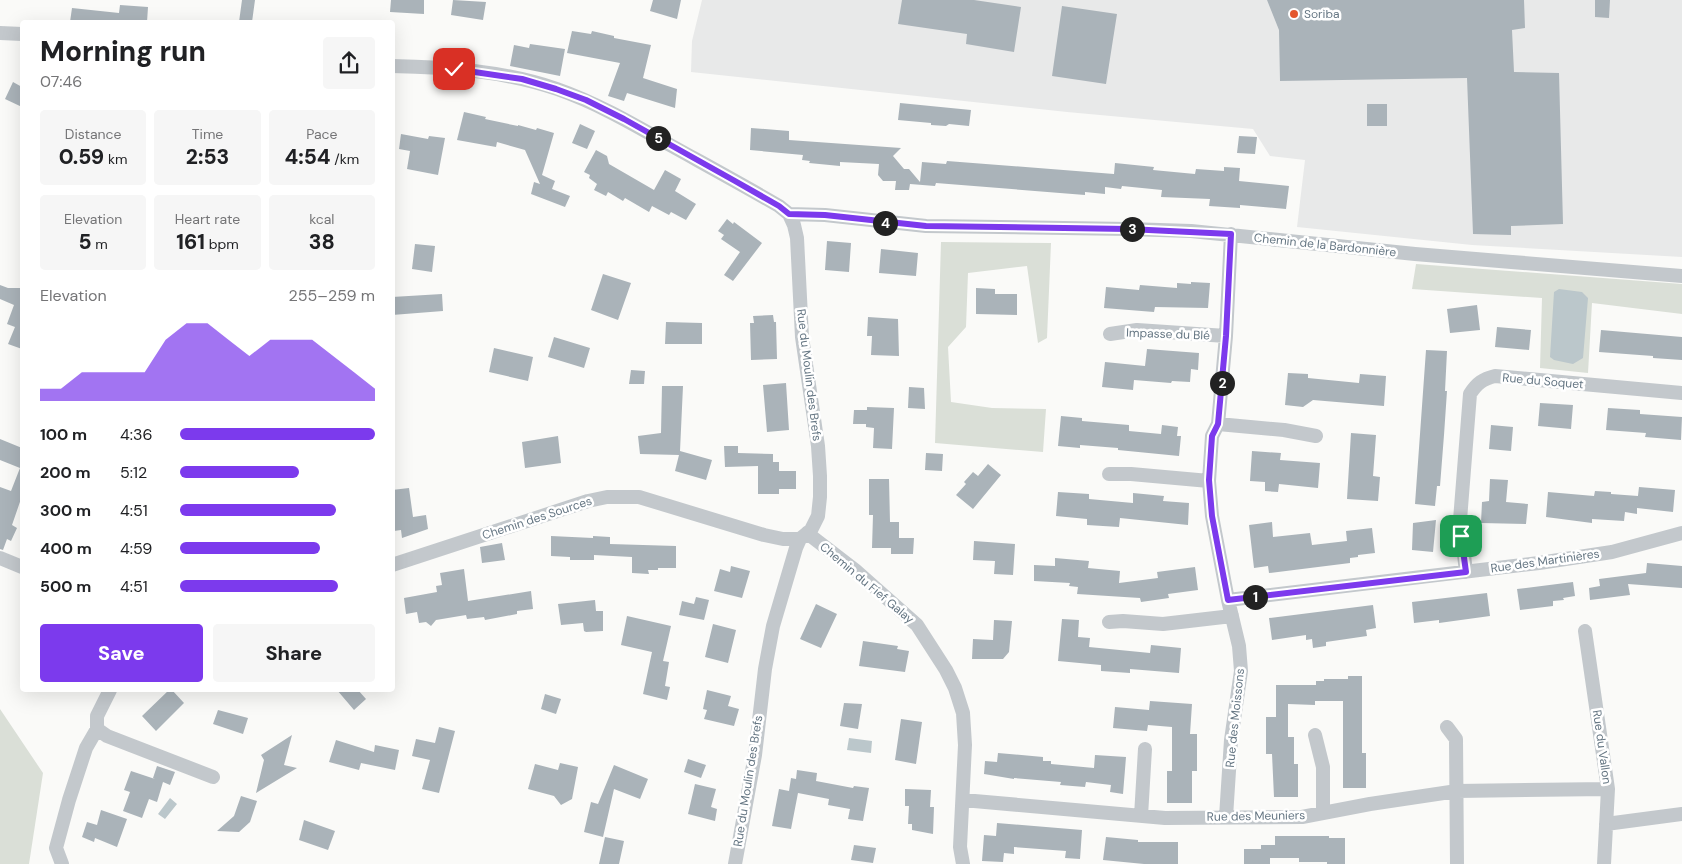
<!DOCTYPE html>
<html lang="en">
<head>
<meta charset="utf-8">
<style>
  :root { --surface:#fff; --page:#f6f6f6; --text:#202124; --muted:#757577; --accent:#7c3aed }
  body { margin:0; font-family:"DM Sans",sans-serif; background:var(--page); color:var(--text); height:100vh; display:flex; flex-direction:column; font-size:19px; white-space:nowrap }
  * { box-sizing:border-box; margin:0 }
  p { font-size:16px; color:var(--muted) }
  .icon { flex:none; width:28px; height:28px; fill:none; stroke:currentColor; stroke-width:2; stroke-linecap:round; stroke-linejoin:round }
  .map { position:relative; flex:1; overflow:hidden }
  .side { position:absolute; left:20px; top:20px; width:375px; height:672px; display:flex; flex-direction:column; background:var(--surface); border-radius:5px; box-shadow:0 5px 20px #0002 }
  .side>* { flex:none }
  .pin { position:absolute; display:grid; place-items:center; width:42px; height:42px; color:#fff; margin:-21px; border-radius:10px; box-shadow:0 2px 8px #0006 }
  .km { position:absolute; width:25px; height:25px; margin:-12px; border-radius:50%; background:#222; color:#fff; font-size:14px; line-height:25px; text-align:center }
  .round { display:grid; place-items:center; flex:none; width:52px; height:52px; border-radius:5px; background:var(--page) }
  .overview { display:flex; align-items:center; justify-content:space-between; height:85px; padding:0 20px }
  h1 { font-size:28px; font-weight:800; line-height:38px }
  .figures { display:grid; grid-template-columns:repeat(3,1fr); gap:8px; height:85px; padding:5px 20px }
  .figures div { display:grid; align-content:center; border-radius:5px; background:var(--page); text-align:center }
  .figures b { font-size:21px; font-weight:800 }
  .figures small { font-size:14px; font-weight:400 }
  .figures p { font-size:14px }
  .chart { height:140px; padding:10px 20px }
  .chart p { display:flex; justify-content:space-between }
  .chart svg { width:100%; height:90px; margin-top:5px; fill:var(--accent); opacity:.7 }
  .action { display:flex; gap:10px; margin-top:auto; padding:10px 20px }
  .action a { flex:1; height:58px; border-radius:5px; background:var(--accent); color:#fff; font-size:20px; font-weight:800; line-height:58px; text-align:center }
  .action a+a { background:var(--page); color:var(--text) }
  ul { padding:0 20px; list-style:none; font-size:16px }
  li { display:grid; grid-template-columns:80px 60px 1fr; align-items:center; height:38px }
  li i { height:12px; border-radius:6px; background:var(--accent) }
  .map>svg:first-child { display:block }
</style>
</head>
<body>
<div class="map">
<svg width="1682" height="864" viewBox="0 0 1682 864">
  <rect width="100%" height="100%" fill="#fafaf8"/>
  <path fill="#e8e9e9" d="M 702,0 L 1682,0 L 1682,257 L 1472,245 L 1297,227 L 1305,160 L 1270,156 L 1253,129 L 1067,112 L 691,72 L 692,41 Z"/>
  <path fill="#dadfd7" d="M 941,242 L 1051,243 L 1047,338 L 1038,343 L 1027,266 L 968,273 L 966,327 L 948,347 L 951,402 L 992,408 L 1046,409 L 1043,452 L 935,443 Z
    M 1416,264 L 1682,284 L 1682,314 L 1592,303 L 1588,373 L 1540,368 L 1542,298 L 1412,289 Z
    M 0,709 L 43,773 L 29,864 L 0,864 Z"/>
  <path fill="#bbc7cb" d="M 1559,289 L 1582,292 L 1588,298 L 1583,358 L 1573,364 L 1554,360 L 1550,357 L 1554,292 Z
    M 849,738 L 872,741 L 871,753 L 847,750 Z
    M 170,798 L 177,804 L 165,819 L 158,814 Z"/>
  <path fill="#aab3b9" d="M 242,0 L 255,0 L 252,22 L 239,22 Z
    M 391,0 L 424,0 L 424,14 L 390,12 Z
    M 453,0 L 486,2 L 483,20 L 451,15 Z
    M 653,0 L 681,0 L 677,19 L 650,11 Z
    M 902,0 L 974,0 L 1021,7 L 1014,52 L 966,44 L 967,34 L 898,24 Z
    M 1267,0 L 1524,0 L 1525,28 L 1512,30 L 1514,72 L 1559,73 L 1563,224 L 1511,226 L 1511,235 L 1473,234 L 1467,78 L 1280,81 L 1279,30 Z
    M 1595,0 L 1610,0 L 1609,18 L 1595,17 Z
    M 120,5 L 148,7 L 147,22 L 70,22 L 72,8 L 119,13 Z
    M 1062,6 L 1117,14 L 1106,84 L 1052,76 Z
    M 572,31 L 591,34 L 592,31 L 614,36 L 614,38 L 651,45 L 643,78 L 677,89 L 675,108 L 627,93 L 624,101 L 608,96 L 620,63 L 567,53 Z
    M 530,44 L 565,49 L 560,76 L 510,66 L 514,45 L 529,48 Z
    M 13,82 L 22,87 L 22,107 L 5,99 Z
    M 900,103 L 971,110 L 969,126 L 949,124 L 946,126 L 931,125 L 931,123 L 898,120 Z
    M 1367,104 L 1387,104 L 1387,126 L 1367,126 Z
    M 464,112 L 486,117 L 485,119 L 518,126 L 518,125 L 536,130 L 537,128 L 554,133 L 542,175 L 555,181 L 552,189 L 570,196 L 565,207 L 531,194 L 534,182 L 540,184 L 525,150 L 497,142 L 496,147 L 457,140 Z
    M 580,124 L 595,131 L 587,149 L 572,143 Z
    M 751,128 L 789,131 L 789,140 L 901,148 L 893,156 L 904,169 L 909,169 L 920,182 L 922,162 L 946,164 L 947,161 L 1114,174 L 1115,163 L 1154,167 L 1153,170 L 1195,174 L 1196,169 L 1224,171 L 1224,167 L 1240,168 L 1239,181 L 1289,186 L 1286,209 L 1240,205 L 1240,208 L 1209,206 L 1210,199 L 1161,197 L 1162,190 L 1122,186 L 1121,189 L 1105,187 L 1105,194 L 1085,192 L 1085,195 L 936,183 L 935,186 L 910,184 L 909,190 L 895,190 L 896,181 L 883,181 L 878,175 L 879,164 L 840,162 L 840,166 L 809,163 L 810,161 L 802,160 L 803,155 L 750,150 Z
    M 401,134 L 428,139 L 429,136 L 445,138 L 438,175 L 407,169 L 410,151 L 399,149 Z
    M 1239,136 L 1257,137 L 1255,154 L 1237,153 Z
    M 596,150 L 607,156 L 609,164 L 654,190 L 665,170 L 681,179 L 675,191 L 696,204 L 686,220 L 671,212 L 669,215 L 652,206 L 649,212 L 625,198 L 623,201 L 608,192 L 606,196 L 594,190 L 597,184 L 589,178 L 590,175 L 584,172 Z
    M 727,219 L 733,224 L 734,222 L 762,243 L 733,281 L 724,275 L 740,252 L 721,239 L 724,235 L 718,231 Z
    M 827,241 L 851,243 L 849,272 L 825,270 Z
    M 415,244 L 435,246 L 432,272 L 412,269 Z
    M 881,249 L 918,253 L 916,276 L 879,273 Z
    M 603,274 L 631,283 L 618,320 L 591,310 Z
    M 1191,282 L 1210,283 L 1208,308 L 1155,307 L 1154,312 L 1104,308 L 1106,287 L 1139,290 L 1140,285 L 1177,288 L 1177,283 L 1191,284 Z
    M 0,285 L 8,288 L 20,288 L 21,285 L 22,285 L 22,349 L 8,344 L 15,327 L 7,324 L 14,305 L 0,299 Z
    M 976,288 L 995,289 L 995,294 L 1017,294 L 1017,315 L 976,314 Z
    M 442,294 L 443,311 L 392,315 L 392,297 Z
    M 1477,305 L 1480,330 L 1450,333 L 1447,309 Z
    M 773,315 L 774,322 L 776,322 L 777,359 L 751,360 L 750,323 L 754,323 L 753,316 Z
    M 868,317 L 898,319 L 899,356 L 871,355 L 872,336 L 867,336 Z
    M 666,322 L 702,323 L 702,344 L 665,344 Z
    M 1497,327 L 1531,330 L 1529,350 L 1495,347 Z
    M 1601,330 L 1682,337 L 1682,360 L 1653,358 L 1653,356 L 1599,352 Z
    M 554,337 L 590,348 L 584,368 L 548,357 Z
    M 494,348 L 533,357 L 528,381 L 489,372 Z
    M 1147,349 L 1199,353 L 1198,370 L 1191,369 L 1190,382 L 1172,381 L 1171,383 L 1134,380 L 1133,390 L 1102,387 L 1105,362 L 1145,366 Z
    M 1426,350 L 1447,351 L 1445,391 L 1447,391 L 1444,435 L 1440,486 L 1437,486 L 1435,506 L 1415,504 Z
    M 631,370 L 645,371 L 644,384 L 629,384 Z
    M 1288,373 L 1308,374 L 1308,378 L 1359,383 L 1360,374 L 1386,376 L 1384,406 L 1313,400 L 1303,407 L 1285,405 Z
    M 786,383 L 789,430 L 767,432 L 763,385 Z
    M 662,386 L 683,386 L 680,451 L 712,460 L 706,480 L 675,471 L 679,455 L 640,454 L 638,436 L 661,433 Z
    M 909,387 L 924,388 L 925,409 L 908,408 Z
    M 1540,403 L 1573,405 L 1571,429 L 1538,426 Z
    M 867,407 L 894,408 L 892,449 L 873,448 L 874,428 L 866,427 L 866,424 L 853,424 L 854,410 L 867,410 Z
    M 1608,408 L 1640,410 L 1640,414 L 1682,417 L 1681,440 L 1645,437 L 1646,433 L 1606,430 Z
    M 1061,416 L 1082,418 L 1082,421 L 1129,425 L 1129,431 L 1161,434 L 1162,425 L 1178,427 L 1177,436 L 1181,436 L 1179,456 L 1118,450 L 1118,448 L 1080,445 L 1080,448 L 1058,446 Z
    M 1491,425 L 1513,427 L 1511,451 L 1489,449 Z
    M 1351,433 L 1376,435 L 1373,476 L 1380,477 L 1378,501 L 1347,499 Z
    M 558,436 L 561,463 L 525,468 L 522,442 Z
    M 0,439 L 22,448 L 22,496 L 12,525 L 17,528 L 11,541 L 7,539 L 3,550 L 0,549 L 0,487 L 11,491 L 20,468 L 0,460 Z
    M 724,446 L 738,446 L 738,453 L 773,454 L 773,462 L 779,462 L 779,471 L 796,471 L 796,489 L 779,489 L 779,494 L 758,494 L 758,466 L 725,467 Z
    M 1252,451 L 1281,453 L 1280,460 L 1320,463 L 1318,488 L 1279,484 L 1278,492 L 1265,491 L 1265,482 L 1250,481 Z
    M 926,453 L 943,454 L 942,471 L 925,470 Z
    M 988,464 L 1001,475 L 973,509 L 956,495 L 966,484 L 964,482 L 973,472 L 978,476 Z
    M 869,479 L 889,479 L 890,522 L 899,522 L 899,538 L 914,538 L 913,554 L 891,554 L 891,548 L 872,548 L 873,515 L 869,515 Z
    M 1490,479 L 1508,480 L 1506,502 L 1528,504 L 1526,524 L 1481,523 L 1482,502 L 1489,501 Z
    M 1639,487 L 1675,490 L 1673,512 L 1637,508 L 1637,514 L 1625,512 L 1624,521 L 1592,519 L 1592,523 L 1546,517 L 1548,492 L 1594,496 L 1595,491 L 1611,492 L 1611,494 L 1638,496 L 1637,504 Z
    M 409,488 L 413,517 L 426,515 L 428,529 L 402,538 L 401,530 L 394,531 L 392,490 Z
    M 1058,492 L 1089,494 L 1089,499 L 1133,503 L 1133,493 L 1164,496 L 1163,501 L 1189,503 L 1188,525 L 1120,518 L 1119,527 L 1087,525 L 1087,519 L 1056,516 Z
    M 1436,520 L 1433,552 L 1412,550 L 1413,523 Z
    M 1272,522 L 1273,537 L 1310,533 L 1312,545 L 1347,541 L 1346,531 L 1372,528 L 1375,553 L 1358,555 L 1358,557 L 1350,558 L 1350,563 L 1269,573 L 1268,566 L 1254,568 L 1249,525 Z
    M 551,536 L 593,538 L 593,536 L 610,537 L 610,544 L 676,546 L 676,568 L 658,568 L 658,570 L 648,570 L 649,574 L 632,573 L 632,557 L 594,555 L 594,560 L 570,560 L 570,557 L 551,556 Z
    M 974,541 L 1015,544 L 1013,575 L 994,574 L 995,561 L 973,560 Z
    M 502,543 L 505,560 L 482,563 L 480,547 Z
    M 1055,558 L 1089,561 L 1088,568 L 1120,571 L 1119,583 L 1158,578 L 1157,572 L 1195,567 L 1198,590 L 1168,594 L 1169,598 L 1141,602 L 1140,598 L 1077,594 L 1078,587 L 1069,586 L 1070,583 L 1034,581 L 1034,565 L 1055,566 Z
    M 1647,563 L 1682,566 L 1682,588 L 1628,584 L 1630,595 L 1590,600 L 1589,588 L 1600,586 L 1599,579 L 1646,573 Z
    M 731,566 L 750,571 L 742,598 L 714,591 L 720,569 L 730,572 Z
    M 464,569 L 468,601 L 531,591 L 533,609 L 517,611 L 517,614 L 485,620 L 484,617 L 467,619 L 466,615 L 436,620 L 431,626 L 426,622 L 419,623 L 417,612 L 406,614 L 404,598 L 437,592 L 436,586 L 442,585 L 440,573 Z
    M 1573,582 L 1575,596 L 1563,598 L 1564,600 L 1553,601 L 1553,606 L 1520,610 L 1517,589 Z
    M 1487,593 L 1490,616 L 1439,623 L 1439,620 L 1414,623 L 1412,602 Z
    M 696,597 L 709,600 L 704,620 L 679,615 L 682,601 L 694,604 Z
    M 595,600 L 596,611 L 603,611 L 603,631 L 586,632 L 584,631 L 583,623 L 561,625 L 558,604 Z
    M 816,604 L 837,614 L 821,648 L 800,639 Z
    M 1373,605 L 1376,628 L 1366,630 L 1367,636 L 1326,642 L 1326,646 L 1313,648 L 1312,639 L 1306,640 L 1306,635 L 1272,640 L 1269,618 Z
    M 627,616 L 671,626 L 663,661 L 669,662 L 665,686 L 670,687 L 667,700 L 643,694 L 652,652 L 621,645 Z
    M 1062,619 L 1079,620 L 1078,637 L 1090,638 L 1089,647 L 1150,653 L 1151,645 L 1181,648 L 1179,673 L 1130,669 L 1130,673 L 1101,671 L 1101,665 L 1058,661 Z
    M 994,620 L 1012,621 L 1009,652 L 1003,659 L 972,659 L 973,639 L 993,640 Z
    M 713,624 L 736,630 L 728,663 L 705,657 Z
    M 863,641 L 898,646 L 897,649 L 909,651 L 905,672 L 859,666 Z
    M 1348,676 L 1362,676 L 1362,753 L 1366,753 L 1366,788 L 1343,788 L 1343,701 L 1315,701 L 1315,705 L 1288,704 L 1288,737 L 1294,737 L 1294,764 L 1298,764 L 1298,797 L 1274,797 L 1272,754 L 1266,754 L 1266,717 L 1276,717 L 1276,685 L 1316,685 L 1316,681 L 1324,681 L 1324,679 L 1348,679 Z
    M 169,690 L 172,690 L 184,703 L 156,731 L 142,716 Z
    M 337,690 L 358,690 L 366,699 L 354,710 Z
    M 707,690 L 731,696 L 728,706 L 739,709 L 734,726 L 704,719 L 707,710 L 703,709 Z
    M 545,694 L 561,699 L 556,714 L 541,709 Z
    M 1150,701 L 1192,704 L 1190,734 L 1197,734 L 1197,771 L 1192,771 L 1192,803 L 1167,803 L 1167,771 L 1172,771 L 1172,727 L 1148,725 L 1147,731 L 1113,728 L 1115,707 L 1149,710 Z
    M 844,703 L 862,704 L 858,729 L 840,726 Z
    M 218,710 L 248,718 L 243,734 L 213,724 Z
    M 901,719 L 922,722 L 916,764 L 895,760 Z
    M 439,727 L 455,731 L 439,793 L 422,789 L 430,760 L 412,756 L 416,739 L 435,743 Z
    M 292,735 L 284,765 L 297,768 L 256,793 L 264,760 L 261,755 Z
    M 336,740 L 374,752 L 375,745 L 399,750 L 395,770 L 361,763 L 359,770 L 329,762 Z
    M 998,753 L 1043,757 L 1043,761 L 1051,761 L 1051,764 L 1094,768 L 1095,755 L 1126,757 L 1123,794 L 1110,792 L 1111,785 L 1086,782 L 1085,787 L 1060,785 L 1061,782 L 1014,778 L 1014,779 L 984,774 L 985,761 L 997,762 Z
    M 688,759 L 706,765 L 701,778 L 684,772 Z
    M 560,763 L 578,767 L 572,799 L 561,805 L 554,796 L 528,789 L 535,764 L 558,770 Z
    M 614,765 L 648,779 L 640,799 L 614,789 L 603,837 L 584,832 L 591,802 L 598,804 Z
    M 157,766 L 175,772 L 170,785 L 163,782 L 157,802 L 149,799 L 142,818 L 123,811 L 130,792 L 124,790 L 131,771 L 155,779 L 153,778 Z
    M 797,770 L 817,773 L 816,781 L 853,788 L 854,786 L 869,788 L 863,821 L 848,819 L 850,809 L 828,805 L 829,799 L 798,793 L 791,829 L 772,826 L 779,789 L 789,791 L 791,778 L 796,779 Z
    M 695,784 L 716,789 L 711,807 L 717,809 L 715,821 L 688,814 Z
    M 905,789 L 931,790 L 930,807 L 934,807 L 933,834 L 912,830 L 912,824 L 908,824 L 909,806 L 905,806 Z
    M 241,796 L 257,801 L 250,822 L 239,832 L 217,831 L 234,816 Z
    M 101,810 L 127,819 L 117,847 L 95,838 L 94,842 L 82,837 L 87,822 L 97,825 Z
    M 304,820 L 335,831 L 328,850 L 299,840 Z
    M 997,823 L 1082,830 L 1080,859 L 1065,858 L 1066,851 L 1014,847 L 1014,854 L 1004,853 L 1003,862 L 982,861 L 984,835 L 996,836 Z
    M 1275,836 L 1329,836 L 1329,838 L 1345,838 L 1345,864 L 1327,864 L 1327,862 L 1299,862 L 1299,858 L 1270,858 L 1270,864 L 1244,864 L 1244,849 L 1261,849 L 1261,845 L 1275,845 Z
    M 605,837 L 624,841 L 619,864 L 599,864 Z
    M 1106,837 L 1138,840 L 1138,842 L 1178,842 L 1178,864 L 1144,864 L 1103,860 Z
    M 854,845 L 876,848 L 873,863 L 851,860 Z"/>
  <g fill="none" stroke-linecap="round" stroke-linejoin="round">
    <path stroke="#c3c8cc" stroke-width="14" d="M 0,33 L 22,34
      M 392,66 C 447,67 505,71 557,89 C 597,103 633,124 670,145 C 706,165 743,185 779,206 L 789,214 L 794,225 L 797,238 L 802,337 L 818,446 L 820,476 L 820,497 L 818,516 L 811,530 L 800,539 L 796,548 L 773,626 L 765,669 L 755,755 L 735,864
      M 789,214 L 825,215 L 926,226 L 1128,229 L 1191,231 L 1415,254 L 1682,276
      M 1110,334 L 1137,330 L 1226,336
      M 1218,424 L 1284,430 L 1316,436
      M 1109,474 L 1131,474 L 1209,481
      M 807,533 L 855,570 L 917,625 L 946,670 L 955,688 L 963,713 L 965,745 L 960,847 L 963,864
      M 0,558 L 22,567
      M 392,565 L 588,501 L 607,497 L 639,497 L 764,535 L 783,539 L 800,539
      M 1466,572 L 1460,520 L 1470,394 C 1477,383 1483,379 1495,376 L 1682,393
      M 1228,600 L 1539,563 L 1612,552 L 1682,533
      M 1109,622 L 1123,621 L 1163,624 L 1232,616
      M 1585,631 L 1608,789 L 1604,864
      M 1447,727 L 1456,739 L 1457,864
      M 97,729 L 107,736 L 213,777
      M 1315,735 L 1323,767 L 1323,812
      M 963,800 L 1165,818 L 1302,817 L 1370,804 L 1457,791 L 1608,789
      M 1141,816 L 1145,749
      M 1226,817 L 1231,740 L 1241,671 L 1239,646 L 1228,600 L 1212,516 L 1209,481 L 1212,436 L 1218,424 L 1226,336 L 1231,234
      M 1606,824 L 1682,814
      M 62,864 L 56,848 L 69,800 L 86,748 L 97,729 L 97,716 L 110,690"/>
  </g>
  <g fill="none" stroke-linecap="round" stroke-linejoin="round">
    <g stroke="#fff" stroke-width="10">
      <path id="route" d="M 454,69 L 522,79 L 556,89 L 586,100 L 624,119 L 735,181 L 779,206 L 789,214 L 825,215 L 926,226 L 1128,229 L 1231,234 L 1226,336 L 1218,424 L 1212,436 L 1209,480 L 1212,516 L 1228,600 L 1466,572 L 1461,536"/>
    </g>
    <use href="#route" stroke="#7c3aed" stroke-width="6"/>
  </g>
  <circle fill="#e4572e" stroke="#fff" stroke-width="2" cx="1294" cy="14" r="5"/>
  <g text-anchor="middle" stroke-width="5" stroke-linejoin="round" paint-order="stroke">
    <g font-size="12" fill="#657683" stroke="#fff" text-anchor="start">
      <text x="1304" y="18">Soriba</text>
    </g>
    <g font-size="12" fill="#657683" stroke="#fff">
      <text transform="translate(1325 245) rotate(6)" y="4">Chemin de la Bardonnière</text>
      <text transform="translate(1168 334) rotate(2)" y="4">Impasse du Blé</text>
      <text transform="translate(809 375) rotate(83)" y="4">Rue du Moulin des Brefs</text>
      <text transform="translate(1543 381) rotate(5)" y="4">Rue du Soquet</text>
      <text transform="translate(537 518) rotate(-18)" y="4">Chemin des Sources</text>
      <text transform="translate(1545 561) rotate(-8)" y="4">Rue des Martinières</text>
      <text transform="translate(867 583) rotate(40)" y="4">Chemin du Fief Galay</text>
      <text transform="translate(1235 718) rotate(-84)" y="4">Rue des Moissons</text>
      <text transform="translate(1602 747) rotate(82)" y="4">Rue du Vallon</text>
      <text transform="translate(748 781) rotate(-81)" y="4">Rue du Moulin des Brefs</text>
      <text transform="translate(1256 816) rotate(-1)" y="4">Rue des Meuniers</text>
    </g>
  </g>
</svg>
<div class="pin" style="left:1461px;top:536px;background:#1e9e55"><svg class="icon" aria-label="arrive" viewBox="0 0 24 24"><path d="M6 21V4h12l-3 4 3 4H6"/></svg></div>
<div class="pin" style="left:454px;top:69px;background:#d93025"><svg class="icon" aria-label="check" viewBox="0 0 24 24"><path d="M5 12l5 5 9-10"/></svg></div>
<b class="km" style="left:1255px;top:597px">1</b>
<b class="km" style="left:1222px;top:383px">2</b>
<b class="km" style="left:1132px;top:229px">3</b>
<b class="km" style="left:885px;top:223px">4</b>
<b class="km" style="left:658px;top:138px">5</b>
<section class="side">
<div class="overview"><div><h1>Morning run</h1><p>07:46</p></div><a class="round"><svg class="icon" aria-label="share" viewBox="0 0 24 24"><path d="M12 15V3M7 8l5-5 5 5M5 13v7h14v-7"/></svg></a></div>
<div class="figures">
<div><p>Distance</p><b>0.59<small> km</small></b></div>
<div><p>Time</p><b>2:53</b></div>
<div><p>Pace</p><b>4:54<small> /km</small></b></div>
</div>
<div class="figures">
<div><p>Elevation</p><b>5<small> m</small></b></div>
<div><p>Heart rate</p><b>161<small> bpm</small></b></div>
<div><p>kcal</p><b>38</b></div>
</div>
<div class="chart"><p><span>Elevation</span>255–259 m</p>
<svg viewBox="0 0 160 44" preserveAspectRatio="none"><path d="M0 44V38L10 38L20 30L30 30L40 30L50 30L60 14L70 6L80 6L90 14L100 22L110 14L120 14L130 14L140 22L150 30L160 38V44z"/></svg>
</div>
<ul>
<li><b>100 m</b>4:36<i style="width:100%"></i></li>
<li><b>200 m</b>5:12<i style="width:61%"></i></li>
<li><b>300 m</b>4:51<i style="width:80%"></i></li>
<li><b>400 m</b>4:59<i style="width:72%"></i></li>
<li><b>500 m</b>4:51<i style="width:81%"></i></li>
</ul>
<div class="action"><a>Save</a><a>Share</a></div>
</section>
</div>
</body>
</html>
